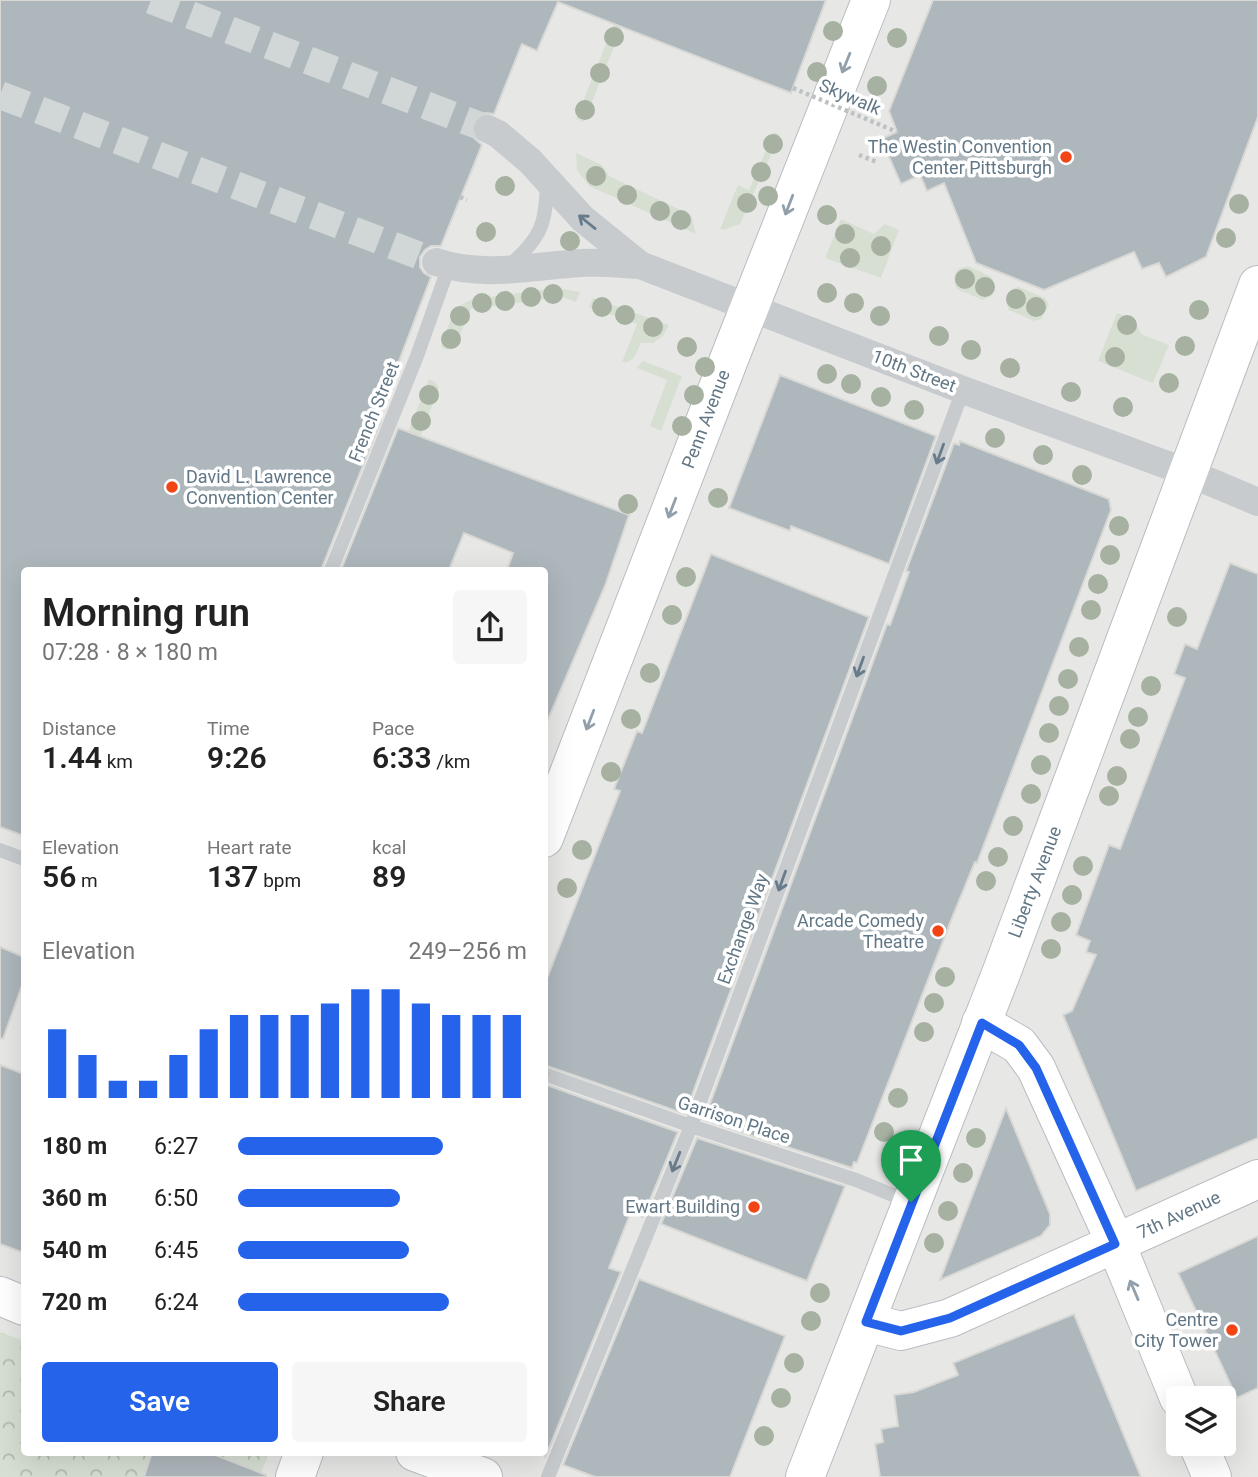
<!DOCTYPE html>
<html lang="en">
<head>
<meta charset="utf-8">
<style>
  :root { --surface:#fff; --page:#f6f6f6; --text:#222; --muted:#767676; --accent:#2563eb }
  body { margin:0; font-family:Roboto,sans-serif; background:var(--page); color:var(--text); height:100vh; display:flex; flex-direction:column; font-size:26px; white-space:nowrap }
  * { box-sizing:border-box; margin:0 }
  p { font-size:23px; color:var(--muted) }
  .icon { flex:none; width:38px; height:38px; fill:none; stroke:currentColor; stroke-width:2; stroke-linecap:round; stroke-linejoin:round }
  .map { position:relative; flex:1; overflow:hidden }
  .details { position:absolute; left:21px; top:567px; width:527px; height:889px; display:flex; flex-direction:column; background:var(--surface); border-radius:7px; box-shadow:0 7px 28px #0002 }
  .details>* { flex:none }
  .tools { position:absolute; left:1166px; top:1386px; display:grid; gap:14px }
  .tools a { display:grid; place-items:center; width:70px; height:70px; border-radius:7px; background:var(--surface); box-shadow:0 7px 28px #0002; font-size:35px }
  .pin { position:absolute; display:grid; place-items:center; width:60px; height:60px; color:#fff; margin:-72px -30px; border-radius:50% 50% 50% 0; rotate:-45deg; box-shadow:0 0 7px #0007 }
  .pin .icon { rotate:45deg }
  .round { display:grid; place-items:center; flex:none; width:74px; height:74px; border-radius:7px; background:var(--page) }
  .overview { display:flex; align-items:center; justify-content:space-between; height:119px; padding:0 21px }
  h1 { font-size:38px; font-weight:600; line-height:52px }
  .figures { display:grid; grid-template-columns:repeat(3,1fr); gap:10px; height:119px; padding:7px 21px }
  .figures div { display:grid; align-content:center }
  .figures b { font-size:30px; font-weight:600 }
  .figures small { font-size:19px; font-weight:400 }
  .figures p { font-size:19px }
  .chart { height:196px; padding:14px 21px }
  .chart p { display:flex; justify-content:space-between }
  .chart svg { width:100%; height:126px; margin-top:7px; stroke:var(--accent); stroke-width:6 }
  .cta { display:flex; gap:14px; margin-top:auto; padding:14px 21px }
  .cta a { flex:1; height:80px; border-radius:7px; background:var(--accent); color:#fff; font-size:28px; font-weight:600; line-height:80px; text-align:center }
  .cta a+a { background:var(--page); color:var(--text) }
  ul { padding:0 21px; list-style:none; font-size:23px }
  li { display:grid; grid-template-columns:112px 84px 1fr; align-items:center; height:52px }
  li i { height:18px; border-radius:9px; background:var(--accent) }
  .map>svg:first-child { display:block }
</style>
</head>
<body>
<div class="map">
<svg width="1258" height="1477" viewBox="0 0 1258 1477">
  <defs>
    <pattern id="park-crowns" width="20" height="18" patternUnits="userSpaceOnUse" patternTransform="scale(1.75)"><rect width="20" height="18" fill="#d7dfd3"/><path d="M2 6a3 3 0 1 1 6 0M12 15a3 3 0 1 1 6 0" fill="none" stroke="#b2bab1"/></pattern>
  </defs>
  <rect width="100%" height="100%" fill="#f6f6f2"/>
  <path fill="#e7e8e6" fill-rule="evenodd" d="M 0,0 L 1258,0 L 1258,1477 L 0,1477 ZM 24,570 L 544,570 L 544,1452 L 24,1452 ZM 1178,1398 L 1223,1398 L 1223,1444 L 1178,1444 Z"/>
  <path fill="#d7dfd3" d="M 614,24 L 622,27 L 584,122 L 576,119 Z
    M 774,132 L 780,135 L 740,224 L 724,230 L 720,229 L 738,185 L 749,190 Z
    M 576,153 L 602,165 L 609,176 L 691,215 L 696,234 L 589,186 L 577,170 Z
    M 841,219 L 874,234 L 885,224 L 899,230 L 881,278 L 825,258 Z
    M 968,266 L 992,277 L 995,287 L 991,296 L 983,300 L 957,289 C 953,281 953,276 958,269 Z
    M 1019,287 L 1045,298 L 1049,305 L 1041,319 L 1034,321 L 1009,310 C 1004,300 1007,288 1019,287 Z
    M 558,288 L 580,292 L 576,302 L 562,297 L 471,309 L 454,348 L 447,350 L 441,347 C 448,328 452,305 474,299 Z
    M 593,298 L 669,325 L 663,336 L 653,343 L 641,343 L 634,358 L 626,363 L 622,362 L 637,324 L 589,307 Z
    M 1117,313 L 1133,319 L 1141,334 L 1169,345 L 1153,383 L 1098,361 Z
    M 643,361 L 682,376 L 661,431 L 650,426 L 667,380 L 637,368 Z
    M 429,379 L 436,383 L 439,388 L 420,437 L 408,432 Z"/>
  <path fill="url(#park-crowns)" d="M 0,1332 L 24,1341 L 24,1452 L 152,1453 L 144,1477 L 0,1477 Z
    M 208,1453 L 269,1453 L 261,1473 Z"/>
  <path fill="#aeb7bc" stroke="#d8d8d5" stroke-width="2" d="M 0,0 L 826,0 L 791,93 L 558,2 L 537,51 L 522,44 L 494,114 L 486,113 L 479,115 L 473,122 L 471,129 L 474,138 L 482,145 L 441,246 L 431,246 L 425,250 L 420,257 L 420,267 L 424,273 L 431,277 L 377,419 L 381,421 L 321,570 L 24,570 L 24,836 L 0,827 Z
    M 933,0 L 1258,0 L 1258,117 L 1206,257 L 1166,277 L 1159,263 L 1142,269 L 1134,252 L 1044,290 L 976,263 L 944,183 L 927,191 L 920,175 L 901,184 L 881,139 L 897,132 L 889,111 Z
    M 780,375 L 936,436 L 889,564 L 791,526 L 790,531 L 729,508 Z
    M 398,428 L 629,515 L 605,586 L 544,729 L 544,570 L 507,570 L 513,553 L 464,533 L 449,570 L 341,570 Z
    M 960,441 L 1109,499 L 1111,510 L 977,863 L 975,862 L 952,918 L 857,1163 L 854,1162 L 852,1168 L 704,1120 L 887,624 L 890,625 L 909,572 L 906,571 L 954,443 L 959,445 Z
    M 711,554 L 869,617 L 685,1114 L 544,1065 L 544,986 L 620,791 L 614,789 L 637,731 L 642,733 Z
    M 1230,563 L 1258,574 L 1258,1138 L 1136,1191 L 1063,1015 L 1072,1011 L 1096,955 L 1086,952 L 1090,941 L 1076,935 L 1109,845 L 1120,849 L 1185,678 L 1174,674 L 1185,644 L 1197,649 Z
    M 0,947 L 24,957 L 24,980 L 3,1039 L 0,1038 Z
    M 0,1065 L 24,1074 L 24,1253 L 0,1244 Z
    M 544,1084 L 678,1132 L 643,1217 L 631,1212 L 609,1268 L 621,1272 L 545,1458 Z
    M 1006,1108 L 1050,1214 L 1050,1225 L 1041,1236 L 940,1280 Z
    M 697,1138 L 845,1186 L 807,1281 L 661,1224 Z
    M 1258,1236 L 1258,1388 L 1237,1398 L 1178,1273 Z
    M 639,1279 L 785,1336 L 730,1477 L 595,1477 L 563,1465 Z
    M 1074,1314 L 1141,1477 L 880,1477 L 875,1444 L 883,1442 L 881,1429 L 898,1426 L 894,1395 L 914,1392 L 958,1375 L 953,1363 Z
    M 152,1452 L 208,1452 L 266,1475 L 266,1477 L 144,1477 Z"/>
  <g fill="none" stroke-linecap="round" stroke-linejoin="round">
    <path stroke="#d1d6d7" stroke-width="28" stroke-dasharray="28 14" stroke-linecap="butt" d="M 151,0 L 488,129
      M 0,95 L 436,262"/>
    <g stroke="#b7bdc1" stroke-width="40">
      <path id="secondary" d="M 544,838 L 733,349 L 871,0
        M 981,1023 L 1019,1045 L 1036,1068 L 1116,1244 L 1179,1398
        M 0,1296 L 24,1306
        M 866,1322 L 901,1331 L 950,1318 L 1258,1179
        M 1198,1444 L 1212,1477
        M 415,1452 L 483,1477
        M 295,1477 L 304,1452"/>
    </g>
    <g stroke="#b8bcc0" stroke-width="40">
      <path id="primary" d="M 805,1477 L 1002,971 L 1258,285"/>
    </g>
    <path stroke="#bec1c3" stroke-width="4.5" stroke-dasharray="3.5 3.5" stroke-linecap="butt" d="M 859,155 L 877,162
      M 460,197 L 467,200"/>
    <path stroke="#c8cbce" stroke-width="14" d="M 509,266 C 542,237 546,224 547,181
      M 331,570 L 417,356 L 449,266
      M 0,850 L 24,859
      M 544,1074 L 691,1126 L 856,1180 L 910,1202
      M 548,1477 L 691,1126 L 963,390"/>
    <path stroke="#c8cbce" stroke-width="28" d="M 488,129 L 498,134 L 530,161 L 583,219 L 640,265 L 963,390 L 1189,473 L 1258,502
      M 436,262 C 484,278 532,266 581,263 C 601,262 621,264 640,265"/>
    <use href="#secondary" stroke="#fff" stroke-width="38"/>
    <use href="#primary" stroke="#fff" stroke-width="38"/>
    <path stroke="#bec1c3" stroke-width="4.5" stroke-dasharray="3.5 3.5" stroke-linecap="butt" d="M 793,88 L 897,132
      M 544,1081 L 549,1069"/>
  </g>
  <g fill="#a6b1a1">
    <circle cx="833" cy="31" r="10"/>
    <circle cx="614" cy="37" r="10"/>
    <circle cx="897" cy="38" r="10"/>
    <circle cx="817" cy="72" r="10"/>
    <circle cx="600" cy="73" r="10"/>
    <circle cx="877" cy="86" r="10"/>
    <circle cx="585" cy="110" r="10"/>
    <circle cx="773" cy="144" r="10"/>
    <circle cx="761" cy="172" r="10"/>
    <circle cx="596" cy="176" r="10"/>
    <circle cx="505" cy="186" r="10"/>
    <circle cx="627" cy="195" r="10"/>
    <circle cx="768" cy="196" r="10"/>
    <circle cx="747" cy="203" r="10"/>
    <circle cx="1239" cy="204" r="10"/>
    <circle cx="660" cy="211" r="10"/>
    <circle cx="827" cy="215" r="10"/>
    <circle cx="681" cy="220" r="10"/>
    <circle cx="486" cy="232" r="10"/>
    <circle cx="845" cy="234" r="10"/>
    <circle cx="1226" cy="238" r="10"/>
    <circle cx="570" cy="241" r="10"/>
    <circle cx="881" cy="246" r="10"/>
    <circle cx="850" cy="258" r="10"/>
    <circle cx="965" cy="279" r="10"/>
    <circle cx="985" cy="287" r="10"/>
    <circle cx="827" cy="293" r="10"/>
    <circle cx="553" cy="294" r="10"/>
    <circle cx="531" cy="297" r="10"/>
    <circle cx="1016" cy="299" r="10"/>
    <circle cx="505" cy="301" r="10"/>
    <circle cx="482" cy="303" r="10"/>
    <circle cx="854" cy="303" r="10"/>
    <circle cx="602" cy="307" r="10"/>
    <circle cx="1036" cy="307" r="10"/>
    <circle cx="1199" cy="310" r="10"/>
    <circle cx="625" cy="315" r="10"/>
    <circle cx="460" cy="316" r="10"/>
    <circle cx="880" cy="316" r="10"/>
    <circle cx="1127" cy="325" r="10"/>
    <circle cx="653" cy="327" r="10"/>
    <circle cx="939" cy="336" r="10"/>
    <circle cx="451" cy="339" r="10"/>
    <circle cx="1185" cy="346" r="10"/>
    <circle cx="687" cy="347" r="10"/>
    <circle cx="971" cy="350" r="10"/>
    <circle cx="1115" cy="357" r="10"/>
    <circle cx="705" cy="367" r="10"/>
    <circle cx="1010" cy="368" r="10"/>
    <circle cx="827" cy="374" r="10"/>
    <circle cx="1169" cy="383" r="10"/>
    <circle cx="851" cy="384" r="10"/>
    <circle cx="1071" cy="392" r="10"/>
    <circle cx="429" cy="395" r="10"/>
    <circle cx="694" cy="395" r="10"/>
    <circle cx="881" cy="397" r="10"/>
    <circle cx="1123" cy="407" r="10"/>
    <circle cx="914" cy="410" r="10"/>
    <circle cx="421" cy="421" r="10"/>
    <circle cx="682" cy="426" r="10"/>
    <circle cx="995" cy="438" r="10"/>
    <circle cx="1043" cy="455" r="10"/>
    <circle cx="1082" cy="475" r="10"/>
    <circle cx="718" cy="498" r="10"/>
    <circle cx="628" cy="504" r="10"/>
    <circle cx="1119" cy="526" r="10"/>
    <circle cx="1110" cy="555" r="10"/>
    <circle cx="686" cy="577" r="10"/>
    <circle cx="1098" cy="584" r="10"/>
    <circle cx="1091" cy="610" r="10"/>
    <circle cx="672" cy="615" r="10"/>
    <circle cx="1177" cy="617" r="10"/>
    <circle cx="1079" cy="647" r="10"/>
    <circle cx="650" cy="673" r="10"/>
    <circle cx="1068" cy="679" r="10"/>
    <circle cx="1151" cy="686" r="10"/>
    <circle cx="1059" cy="706" r="10"/>
    <circle cx="1138" cy="717" r="10"/>
    <circle cx="631" cy="719" r="10"/>
    <circle cx="1049" cy="733" r="10"/>
    <circle cx="1130" cy="739" r="10"/>
    <circle cx="1041" cy="765" r="10"/>
    <circle cx="611" cy="772" r="10"/>
    <circle cx="1117" cy="776" r="10"/>
    <circle cx="1031" cy="794" r="10"/>
    <circle cx="1109" cy="796" r="10"/>
    <circle cx="1013" cy="826" r="10"/>
    <circle cx="582" cy="850" r="10"/>
    <circle cx="998" cy="857" r="10"/>
    <circle cx="1083" cy="866" r="10"/>
    <circle cx="986" cy="881" r="10"/>
    <circle cx="567" cy="888" r="10"/>
    <circle cx="1072" cy="895" r="10"/>
    <circle cx="1061" cy="922" r="10"/>
    <circle cx="1051" cy="949" r="10"/>
    <circle cx="945" cy="977" r="10"/>
    <circle cx="934" cy="1003" r="10"/>
    <circle cx="924" cy="1032" r="10"/>
    <circle cx="898" cy="1098" r="10"/>
    <circle cx="884" cy="1132" r="10"/>
    <circle cx="976" cy="1138" r="10"/>
    <circle cx="963" cy="1173" r="10"/>
    <circle cx="948" cy="1211" r="10"/>
    <circle cx="934" cy="1243" r="10"/>
    <circle cx="820" cy="1293" r="10"/>
    <circle cx="811" cy="1321" r="10"/>
    <circle cx="794" cy="1363" r="10"/>
    <circle cx="781" cy="1398" r="10"/>
    <circle cx="764" cy="1436" r="10"/>
  </g>
  <defs><path id="oneway-shaft" d="M-6 0H5M1.5-3L5.5 0L1.5 3" fill="none" stroke-width="1.6" stroke-linecap="round" stroke-linejoin="round" transform="scale(1.75)"/></defs>
  <g stroke="#91a0aa">
    <use href="#oneway-shaft" transform="translate(846 63) rotate(112)"/>
    <use href="#oneway-shaft" transform="translate(789 205) rotate(111)"/>
    <use href="#oneway-shaft" transform="translate(672 508) rotate(111)"/>
    <use href="#oneway-shaft" transform="translate(590 720) rotate(111)"/>
    <use href="#oneway-shaft" transform="translate(1134 1290) rotate(-113)"/>
  </g>
  <g stroke="#677b8a">
    <use href="#oneway-shaft" transform="translate(587 222) rotate(-141)"/>
    <use href="#oneway-shaft" transform="translate(940 454) rotate(110)"/>
    <use href="#oneway-shaft" transform="translate(860 667) rotate(110)"/>
    <use href="#oneway-shaft" transform="translate(782 881) rotate(110)"/>
    <use href="#oneway-shaft" transform="translate(676 1162) rotate(112)"/>
  </g>
  <g fill="none" stroke-linecap="round" stroke-linejoin="round">
    <g stroke="#fff" stroke-width="14">
      <path id="route" d="M 982,1023 L 1019,1045 L 1036,1068 L 1115,1244 L 950,1318 L 901,1331 L 866,1322 Z"/>
    </g>
    <use href="#route" stroke="#2563eb" stroke-width="9"/>
  </g>
  <g fill="#f24516" stroke="#fff" stroke-width="2.5">
    <circle cx="1066" cy="157" r="7"/>
    <circle cx="172" cy="487" r="7"/>
    <circle cx="938" cy="931" r="7"/>
    <circle cx="754" cy="1207" r="7"/>
    <circle cx="1232" cy="1330" r="7"/>
  </g>
  <g text-anchor="middle" stroke-width="7" stroke-linejoin="round" paint-order="stroke">
    <g font-size="18" fill="#627786" stroke="#fff">
      <text transform="translate(850 97) rotate(23)" y="6">Skywalk</text>
      <text transform="translate(914 371) rotate(21)" y="6">10th Street</text>
      <text transform="translate(374 412) rotate(-68)" y="6">French Street</text>
      <text transform="translate(706 419) rotate(-69)" y="6">Penn Avenue</text>
      <text transform="translate(1035 882) rotate(-69)" y="6">Liberty Avenue</text>
      <text transform="translate(743 929) rotate(-70)" y="6">Exchange Way</text>
      <text transform="translate(734 1120) rotate(18)" y="6">Garrison Place</text>
      <text transform="translate(1179 1215) rotate(-25)" y="6">7th Avenue</text>
    </g>
    <g font-size="18" fill="#627786" stroke="#fff" text-anchor="end">
      <text x="1052" y="153">The Westin Convention<tspan x="1052" dy="21">Center Pittsburgh</tspan></text>
      <text x="186" y="483" text-anchor="start">David L. Lawrence<tspan x="186" dy="21">Convention Center</tspan></text>
      <text x="924" y="927">Arcade Comedy<tspan x="924" dy="21">Theatre</tspan></text>
      <text x="740" y="1213">Ewart Building</text>
      <text x="1218" y="1326">Centre<tspan x="1218" dy="21">City Tower</tspan></text>
    </g>
  </g>
</svg>
<div class="tools">
<a><svg class="icon" aria-label="layers" viewBox="0 0 24 24"><path d="M12 4l9 5-9 5-9-5zM3 14l9 5 9-5"/></svg></a>
</div>
<div class="pin" style="left:911px;top:1202px;background:#1e9e55"><svg class="icon" aria-label="arrive" viewBox="0 0 24 24"><path d="M6 21V4h12l-3 4 3 4H6"/></svg></div>
<section class="details">
<div class="overview"><div><h1>Morning run</h1><p>07:28 · 8 × 180 m</p></div><a class="round"><svg class="icon" aria-label="share" viewBox="0 0 24 24"><path d="M12 15V3M7 8l5-5 5 5M5 13v7h14v-7"/></svg></a></div>
<div class="figures">
<div><p>Distance</p><b>1.44<small> km</small></b></div>
<div><p>Time</p><b>9:26</b></div>
<div><p>Pace</p><b>6:33<small> /km</small></b></div>
</div>
<div class="figures">
<div><p>Elevation</p><b>56<small> m</small></b></div>
<div><p>Heart rate</p><b>137<small> bpm</small></b></div>
<div><p>kcal</p><b>89</b></div>
</div>
<div class="chart"><p><span>Elevation</span>249–256 m</p>
<svg viewBox="0 0 160 44" preserveAspectRatio="none"><path d="M5 44V20M15 44V29M25 44V38M35 44V38M45 44V29M55 44V20M65 44V15M75 44V15M85 44V15M95 44V11M105 44V6M115 44V6M125 44V11M135 44V15M145 44V15M155 44V15"/></svg>
</div>
<ul>
<li><b>180 m</b>6:27<i style="width:71%"></i></li>
<li><b>360 m</b>6:50<i style="width:56%"></i></li>
<li><b>540 m</b>6:45<i style="width:59%"></i></li>
<li><b>720 m</b>6:24<i style="width:73%"></i></li>
</ul>
<div class="cta"><a>Save</a><a>Share</a></div>
</section>
</div>
</body>
</html>
